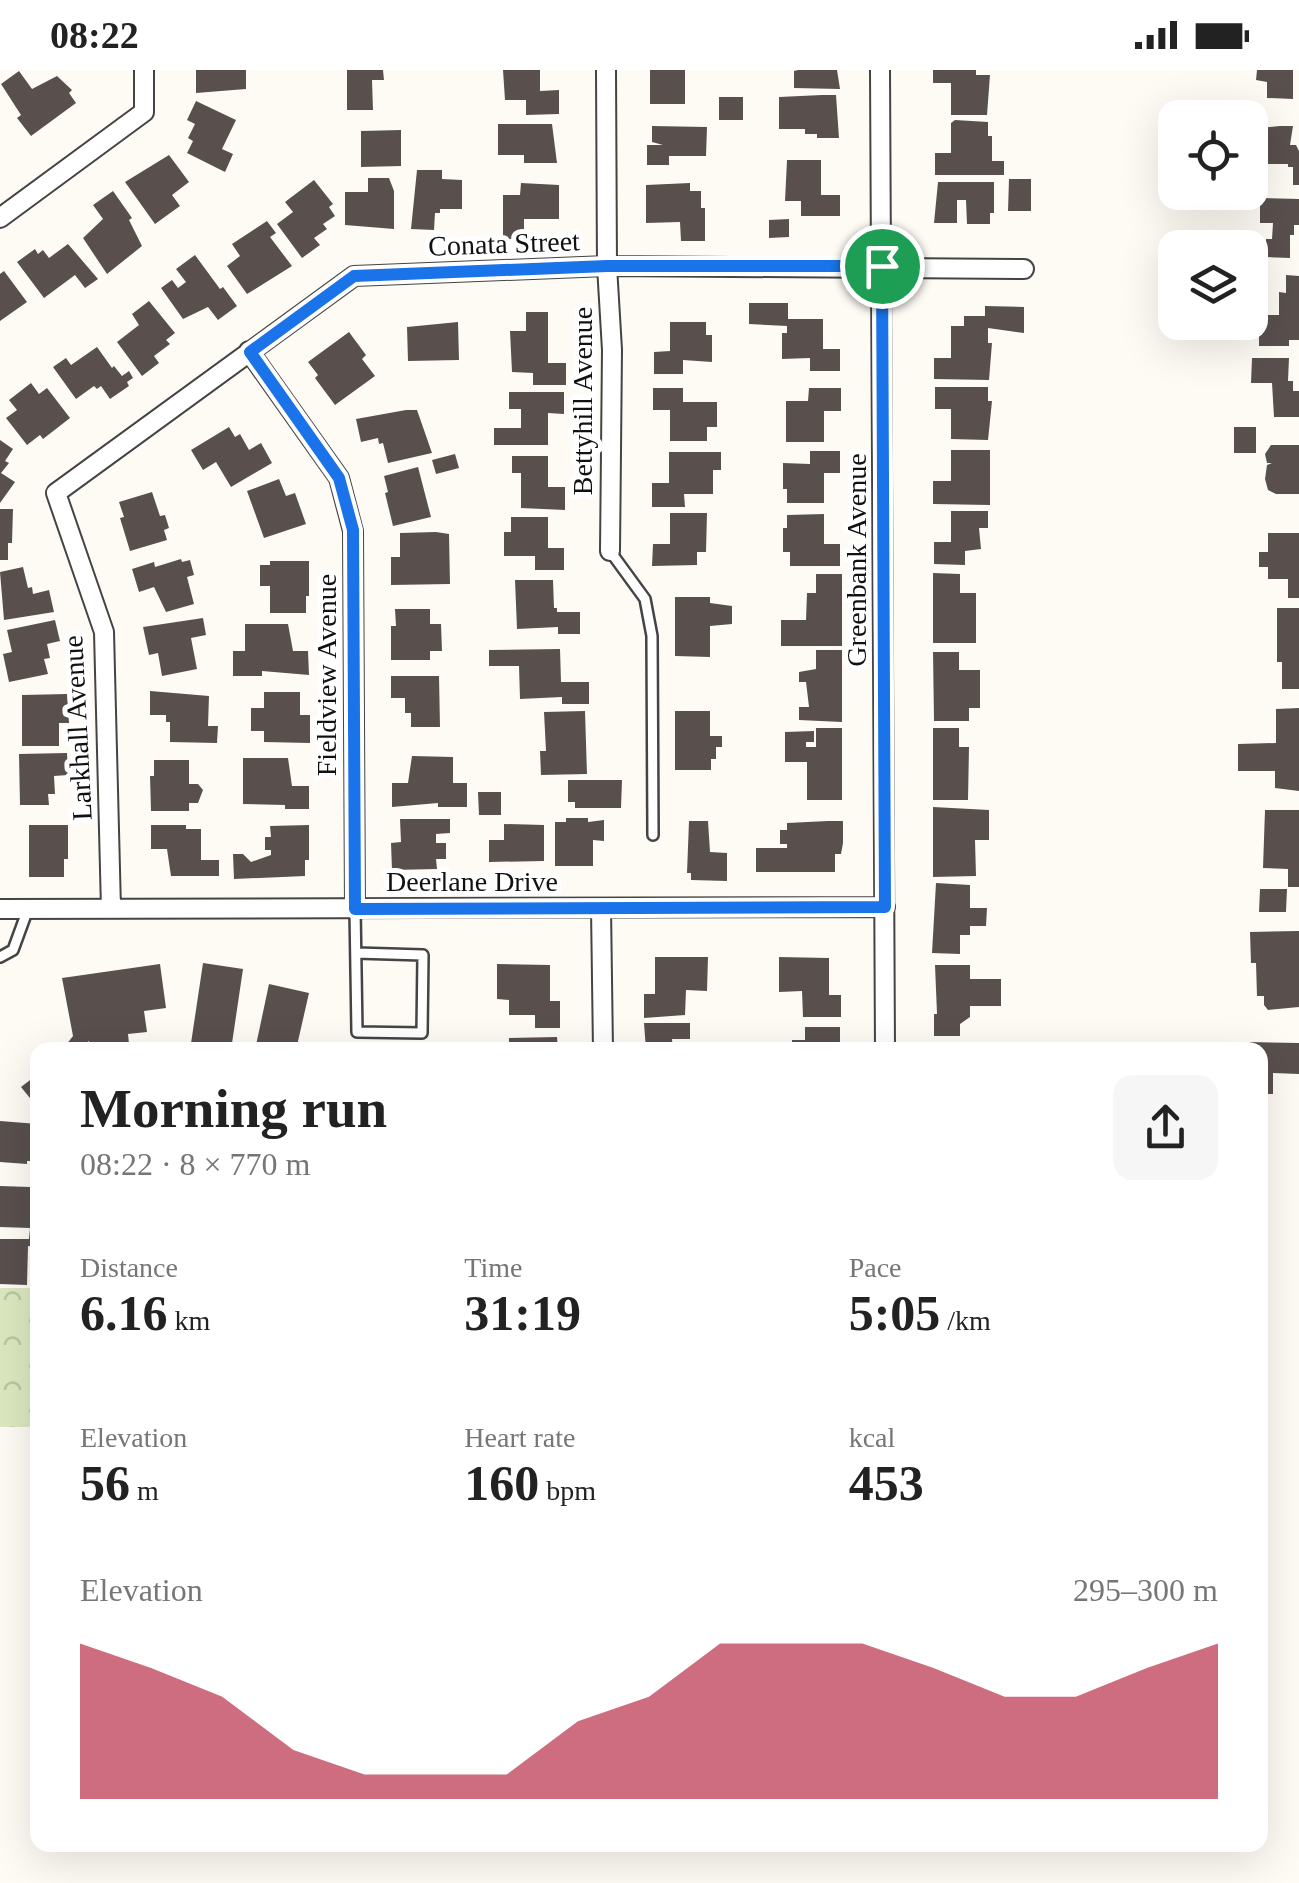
<!DOCTYPE html>
<html lang="en">
<head>
<meta charset="utf-8">
<style>
  :root { --surface:#fff; --page:#f6f6f6; --text:#222; --muted:#767676; --accent:#ba304b }
  body { margin:0; font-family:Georgia,serif; background:var(--page); color:var(--text); height:100vh; display:flex; flex-direction:column; font-size:38px; white-space:nowrap }
  * { box-sizing:border-box; margin:0 }
  p { font-size:32px; color:var(--muted) }
  .icon { flex:none; width:55px; height:55px; fill:none; stroke:currentColor; stroke-width:2; stroke-linecap:round; stroke-linejoin:round }
  .map { position:relative; flex:1; overflow:hidden }
  .sheet { position:absolute; left:30px; top:972px; width:1238px; height:810px; display:flex; flex-direction:column; background:var(--surface); border-radius:20px; box-shadow:0 10px 40px #0002 }
  .sheet>* { flex:none }
  .buttons { position:absolute; left:1158px; top:30px; display:grid; gap:20px }
  .buttons a { display:grid; place-items:center; width:110px; height:110px; border-radius:20px; background:var(--surface); box-shadow:0 10px 40px #0002; font-size:50px }
  .pin { position:absolute; display:grid; place-items:center; width:85px; height:85px; color:#fff; margin:-42px; border:5px solid #fff; border-radius:50%; box-shadow:0 2px 10px #0007 }
  .round { display:grid; place-items:center; flex:none; width:105px; height:105px; border-radius:20px; background:var(--page) }
  .summary { display:flex; align-items:center; justify-content:space-between; height:170px; padding:0 50px }
  h1 { font-size:55px; font-weight:600; line-height:75px }
  .figures { display:grid; grid-template-columns:repeat(3,1fr); gap:15px; height:170px; padding:10px 50px }
  .figures div { display:grid; align-content:center }
  .figures b { font-size:50px; font-weight:600 }
  .figures small { font-size:28px; font-weight:400 }
  .figures p { font-size:28px }
  .chart { height:280px; padding:20px 50px }
  .chart p { display:flex; justify-content:space-between }
  .chart svg { width:100%; height:180px; margin-top:10px; fill:var(--accent); opacity:.7 }
  .status { display:flex; justify-content:space-between; align-items:center; height:70px; padding:0 50px; background:var(--surface); direction:ltr }
  .status svg { height:28px; fill:currentColor }
  .map>svg:first-child { display:block }
</style>
</head>
<body>
<div class="status"><b>08:22</b><svg viewBox="0 0 49 12"><path d="M0 12V9h3v3zM5 12V6h3v6zM10 12V3h3v9zM15 12V0h3v12zM26 1h20v11H26zM47 4h2v5h-2z"/></svg></div>
<div class="map">
<svg width="1299" height="1813" viewBox="0 0 1299 1813">
  <defs>
    <pattern id="park-crowns" width="20" height="18" patternUnits="userSpaceOnUse" patternTransform="scale(2.5)"><rect width="20" height="18" fill="#dbe8bf"/><path d="M2 6a3 3 0 1 1 6 0M12 15a3 3 0 1 1 6 0" fill="none" stroke="#bbc6a3"/></pattern>
  </defs>
  <rect width="100%" height="100%" fill="#fefbf5"/>
  <path fill="url(#park-crowns)" d="M 0,1218 L 37,1218 L 37,1357 L 0,1357 Z"/>
  <path fill="#59504e" d="M 196,0 L 246,0 L 246,19 L 196,23 Z
    M 347,0 L 383,0 L 384,10 L 372,10 L 373,40 L 347,40 Z
    M 503,0 L 540,0 L 540,21 L 559,20 L 559,44 L 526,45 L 526,30 L 505,30 Z
    M 650,0 L 685,0 L 685,34 L 650,34 Z
    M 798,0 L 837,0 L 840,19 L 794,18 L 794,1 Z
    M 933,0 L 976,0 L 976,5 L 990,5 L 987,45 L 951,45 L 951,13 L 933,13 Z
    M 1257,0 L 1293,0 L 1293,29 L 1267,28 L 1267,12 L 1256,10 Z
    M 19,1 L 32,19 L 57,6 L 72,20 L 69,23 L 76,33 L 31,66 L 17,48 L 21,45 L 1,14 Z
    M 822,25 L 836,25 L 839,68 L 817,68 L 817,64 L 805,64 L 805,59 L 779,59 L 779,27 Z
    M 719,27 L 743,27 L 743,50 L 719,50 Z
    M 196,31 L 236,50 L 222,79 L 233,84 L 225,102 L 187,83 L 193,71 L 188,68 L 195,54 L 187,50 Z
    M 955,50 L 988,52 L 988,66 L 992,66 L 992,91 L 1004,91 L 1004,105 L 935,105 L 935,83 L 951,83 L 951,53 Z
    M 498,54 L 552,54 L 557,93 L 524,93 L 524,85 L 498,85 Z
    M 652,56 L 707,57 L 706,86 L 669,86 L 669,95 L 647,95 L 647,75 L 663,75 L 652,72 Z
    M 1280,56 L 1293,56 L 1290,75 L 1296,75 L 1299,81 L 1299,115 L 1293,115 L 1293,97 L 1288,97 L 1288,94 L 1261,94 L 1261,81 L 1250,81 L 1250,59 Z
    M 401,60 L 401,96 L 361,97 L 361,61 Z
    M 169,85 L 189,112 L 172,125 L 180,136 L 155,154 L 125,112 Z
    M 787,90 L 821,90 L 821,125 L 840,125 L 840,146 L 801,146 L 801,131 L 785,131 Z
    M 417,100 L 442,100 L 442,109 L 462,110 L 462,139 L 440,139 L 440,143 L 435,143 L 434,160 L 411,159 Z
    M 368,108 L 389,108 L 394,121 L 394,159 L 345,155 L 345,122 L 368,122 Z
    M 1009,109 L 1031,109 L 1031,141 L 1008,141 Z
    M 314,110 L 333,134 L 329,137 L 335,146 L 323,154 L 327,159 L 314,168 L 320,175 L 302,188 L 277,154 L 293,142 L 285,132 Z
    M 938,112 L 994,112 L 994,143 L 990,143 L 990,154 L 967,154 L 966,130 L 957,130 L 957,153 L 934,153 Z
    M 521,113 L 559,115 L 559,149 L 524,149 L 524,169 L 503,169 L 503,125 L 520,125 Z
    M 690,113 L 690,121 L 701,121 L 701,138 L 705,138 L 705,171 L 681,171 L 680,152 L 646,153 L 646,115 Z
    M 113,121 L 132,148 L 129,150 L 142,176 L 107,204 L 83,168 L 103,149 L 93,135 Z
    M 1260,128 L 1299,129 L 1299,155 L 1294,155 L 1294,165 L 1290,165 L 1290,188 L 1266,187 L 1266,169 L 1272,169 L 1273,153 L 1260,153 Z
    M 789,149 L 789,167 L 769,168 L 769,150 Z
    M 267,151 L 276,163 L 270,167 L 292,196 L 247,224 L 227,196 L 240,186 L 232,174 Z
    M 68,174 L 98,209 L 85,218 L 75,205 L 44,228 L 17,192 L 35,179 L 38,184 L 43,180 L 49,188 Z
    M 195,185 L 220,219 L 223,217 L 237,236 L 218,250 L 208,237 L 183,249 L 161,218 L 172,210 L 178,218 L 186,212 L 176,199 Z
    M 4,201 L 27,232 L 0,251 L 0,204 Z
    M 1286,205 L 1299,206 L 1299,270 L 1289,270 L 1289,276 L 1259,276 L 1259,245 L 1279,245 L 1279,222 L 1286,223 Z
    M 149,231 L 175,263 L 166,270 L 170,274 L 154,286 L 159,293 L 142,306 L 117,272 L 139,255 L 132,244 Z
    M 749,233 L 788,233 L 788,249 L 823,249 L 823,279 L 840,279 L 840,301 L 810,301 L 810,288 L 782,289 L 782,263 L 787,263 L 787,256 L 749,254 Z
    M 985,236 L 1024,237 L 1024,263 L 988,258 L 988,273 L 992,273 L 989,310 L 934,309 L 934,288 L 951,288 L 951,256 L 964,256 L 964,246 L 985,246 Z
    M 526,242 L 548,242 L 548,293 L 566,293 L 566,315 L 533,315 L 533,303 L 512,302 L 510,261 L 526,261 Z
    M 458,252 L 459,290 L 408,291 L 407,257 Z
    M 670,252 L 706,252 L 706,265 L 712,265 L 712,292 L 683,290 L 683,304 L 654,304 L 654,282 L 670,281 Z
    M 349,262 L 366,285 L 362,289 L 375,306 L 335,335 L 315,308 L 318,305 L 308,292 Z
    M 97,277 L 112,298 L 114,296 L 122,306 L 129,301 L 133,308 L 127,312 L 129,316 L 110,329 L 101,316 L 97,319 L 94,316 L 76,329 L 53,297 L 66,288 L 71,295 Z
    M 1252,288 L 1289,288 L 1288,311 L 1293,311 L 1293,321 L 1299,321 L 1299,347 L 1274,347 L 1272,313 L 1251,313 Z
    M 31,313 L 39,324 L 47,318 L 70,348 L 43,369 L 40,365 L 27,375 L 6,348 L 17,340 L 9,330 Z
    M 935,317 L 988,317 L 988,331 L 992,331 L 988,370 L 951,369 L 951,339 L 935,339 Z
    M 653,318 L 683,318 L 683,332 L 717,332 L 717,357 L 707,357 L 707,371 L 670,371 L 670,340 L 653,340 Z
    M 809,318 L 841,318 L 841,341 L 824,341 L 824,372 L 786,372 L 786,331 L 808,331 Z
    M 509,322 L 564,322 L 564,344 L 548,343 L 548,375 L 494,375 L 494,358 L 521,358 L 521,339 L 509,339 Z
    M 406,340 L 417,340 L 432,383 L 388,393 L 383,373 L 379,374 L 378,368 L 361,372 L 356,349 Z
    M 229,357 L 235,367 L 240,364 L 249,380 L 261,373 L 272,393 L 231,417 L 216,392 L 203,400 L 191,380 Z
    M 1234,357 L 1256,357 L 1256,383 L 1234,383 Z
    M 0,370 L 13,379 L 5,391 L 9,393 L 1,403 L 15,412 L 0,433 Z
    M 1271,375 L 1299,375 L 1299,424 L 1276,424 L 1268,420 L 1265,409 L 1267,395 L 1272,393 L 1267,393 L 1265,384 Z
    M 951,380 L 990,380 L 990,435 L 933,434 L 933,411 L 951,411 Z
    M 810,381 L 840,381 L 840,403 L 824,403 L 824,433 L 787,433 L 787,419 L 783,419 L 783,393 L 810,394 Z
    M 669,382 L 721,382 L 721,400 L 713,400 L 713,424 L 684,424 L 685,437 L 652,437 L 652,413 L 669,413 Z
    M 455,384 L 459,398 L 436,404 L 432,390 Z
    M 512,386 L 548,386 L 548,417 L 565,417 L 565,440 L 521,438 L 521,403 L 512,403 Z
    M 418,397 L 431,447 L 393,456 L 385,423 L 388,422 L 384,406 Z
    M 279,409 L 286,426 L 295,423 L 306,454 L 264,468 L 247,421 Z
    M 152,422 L 160,446 L 165,445 L 169,458 L 164,460 L 167,470 L 130,481 L 120,448 L 124,447 L 119,432 Z
    M 0,439 L 13,439 L 12,473 L 8,473 L 8,490 L 0,490 Z
    M 951,441 L 988,441 L 988,458 L 979,458 L 981,479 L 965,481 L 965,495 L 934,494 L 934,472 L 951,472 Z
    M 670,443 L 707,443 L 706,482 L 697,482 L 697,495 L 652,496 L 653,474 L 670,474 Z
    M 824,444 L 824,474 L 840,474 L 840,496 L 790,496 L 790,482 L 783,482 L 783,458 L 787,458 L 787,445 Z
    M 511,447 L 548,447 L 548,478 L 564,478 L 564,500 L 535,500 L 535,486 L 504,486 L 504,462 L 511,462 Z
    M 436,462 L 449,464 L 450,514 L 391,515 L 391,487 L 400,487 L 400,463 Z
    M 1268,463 L 1299,463 L 1299,528 L 1288,528 L 1288,509 L 1268,509 L 1268,497 L 1259,497 L 1259,482 L 1268,482 Z
    M 181,489 L 182,492 L 190,490 L 194,505 L 187,507 L 194,534 L 166,542 L 154,517 L 139,522 L 132,499 L 154,492 L 155,497 Z
    M 270,491 L 309,491 L 309,526 L 306,526 L 306,543 L 270,543 L 270,516 L 260,516 L 260,495 L 270,495 Z
    M 23,497 L 28,518 L 32,517 L 33,524 L 49,520 L 54,542 L 4,550 L 0,502 Z
    M 933,503 L 960,504 L 960,523 L 976,523 L 976,573 L 933,573 Z
    M 816,504 L 842,504 L 842,576 L 781,576 L 781,550 L 806,550 L 807,523 L 816,523 Z
    M 515,510 L 553,510 L 554,538 L 557,538 L 557,542 L 580,542 L 580,564 L 558,564 L 558,557 L 517,559 Z
    M 675,527 L 710,527 L 710,533 L 732,536 L 732,554 L 710,556 L 710,587 L 675,586 Z
    M 1277,538 L 1299,538 L 1299,619 L 1282,619 L 1282,592 L 1277,592 Z
    M 395,539 L 430,539 L 430,554 L 441,554 L 442,581 L 430,581 L 430,590 L 391,590 L 391,556 L 396,556 Z
    M 203,548 L 206,565 L 191,568 L 197,599 L 162,606 L 158,583 L 149,585 L 143,557 Z
    M 55,550 L 60,571 L 47,574 L 50,588 L 44,589 L 48,604 L 9,612 L 3,584 L 12,582 L 7,560 Z
    M 245,554 L 288,554 L 293,581 L 308,581 L 309,605 L 262,601 L 262,606 L 233,606 L 233,581 L 245,581 Z
    M 560,579 L 561,612 L 589,612 L 589,634 L 562,634 L 562,627 L 520,629 L 519,596 L 489,596 L 489,580 Z
    M 816,580 L 842,580 L 842,652 L 799,650 L 799,637 L 809,637 L 806,612 L 799,612 L 799,602 L 816,599 Z
    M 933,582 L 959,582 L 959,600 L 980,600 L 980,638 L 969,638 L 969,651 L 934,651 Z
    M 391,606 L 439,606 L 440,657 L 411,657 L 411,643 L 405,643 L 405,628 L 391,628 Z
    M 150,621 L 209,626 L 208,656 L 218,656 L 217,673 L 170,672 L 170,652 L 166,652 L 166,645 L 150,645 Z
    M 264,622 L 300,622 L 300,645 L 310,645 L 310,673 L 264,672 L 264,661 L 251,661 L 251,638 L 264,638 Z
    M 67,624 L 69,653 L 59,653 L 59,676 L 22,676 L 22,625 Z
    M 1299,638 L 1299,721 L 1275,718 L 1275,701 L 1238,701 L 1238,674 L 1276,673 L 1276,639 Z
    M 585,641 L 587,704 L 541,705 L 540,681 L 546,681 L 544,642 Z
    M 675,641 L 710,641 L 710,666 L 722,666 L 722,677 L 716,677 L 716,689 L 711,689 L 711,700 L 675,700 Z
    M 816,658 L 842,658 L 842,730 L 807,730 L 807,692 L 785,692 L 785,662 L 814,661 L 814,672 L 806,672 L 806,677 L 816,677 Z
    M 933,658 L 959,658 L 959,677 L 969,677 L 968,730 L 933,730 Z
    M 67,683 L 68,705 L 54,706 L 55,724 L 48,724 L 49,735 L 20,735 L 19,684 Z
    M 412,686 L 453,687 L 453,713 L 467,713 L 467,737 L 438,737 L 438,733 L 392,737 L 392,713 L 408,713 Z
    M 243,688 L 288,688 L 292,716 L 309,716 L 309,739 L 285,739 L 285,735 L 243,734 Z
    M 154,690 L 189,690 L 189,714 L 198,714 L 203,720 L 198,733 L 189,733 L 189,741 L 151,741 L 150,706 L 154,706 Z
    M 568,710 L 622,710 L 621,738 L 575,738 L 575,732 L 568,732 Z
    M 478,722 L 501,722 L 501,745 L 479,745 Z
    M 933,737 L 989,740 L 989,770 L 975,770 L 976,806 L 933,807 Z
    M 1265,740 L 1299,740 L 1299,817 L 1288,817 L 1288,799 L 1263,798 Z
    M 566,748 L 588,748 L 588,752 L 604,750 L 604,771 L 593,770 L 593,796 L 555,796 L 555,752 L 566,752 Z
    M 400,749 L 450,749 L 450,763 L 436,764 L 436,773 L 446,773 L 446,789 L 436,789 L 437,799 L 392,800 L 391,773 L 401,772 Z
    M 689,751 L 708,751 L 710,782 L 727,783 L 727,811 L 691,810 L 691,803 L 687,803 Z
    M 828,751 L 843,751 L 843,773 L 841,784 L 835,784 L 835,802 L 756,802 L 756,778 L 787,778 L 787,774 L 780,774 L 780,760 L 787,760 L 787,753 Z
    M 504,754 L 544,755 L 544,791 L 489,792 L 489,770 L 504,770 Z
    M 29,755 L 68,755 L 68,789 L 64,789 L 64,807 L 29,807 Z
    M 151,755 L 186,755 L 186,759 L 201,759 L 201,790 L 219,790 L 219,806 L 171,806 L 167,779 L 151,779 Z
    M 309,755 L 309,790 L 305,790 L 305,806 L 234,809 L 233,784 L 243,784 L 251,792 L 271,785 L 271,780 L 265,780 L 265,767 L 271,767 L 270,756 Z
    M 936,813 L 970,815 L 970,838 L 987,838 L 986,856 L 970,856 L 970,865 L 960,865 L 960,884 L 932,883 Z
    M 1260,819 L 1287,819 L 1286,842 L 1259,842 Z
    M 1299,861 L 1299,937 L 1268,940 L 1264,935 L 1264,926 L 1257,926 L 1256,893 L 1251,893 L 1250,862 Z
    M 655,887 L 708,887 L 707,921 L 686,920 L 685,945 L 644,948 L 644,924 L 655,924 Z
    M 779,887 L 829,888 L 829,925 L 841,925 L 841,947 L 803,947 L 802,921 L 779,922 Z
    M 203,893 L 243,899 L 231,980 L 190,980 Z
    M 160,894 L 166,938 L 144,941 L 147,962 L 128,964 L 129,974 L 90,979 L 89,971 L 83,976 L 86,980 L 62,980 L 73,966 L 62,908 Z
    M 497,894 L 550,895 L 550,931 L 560,931 L 560,958 L 535,958 L 535,945 L 509,945 L 509,930 L 497,929 Z
    M 935,895 L 970,895 L 970,909 L 1001,909 L 1001,936 L 970,936 L 970,947 L 960,954 L 960,966 L 934,966 L 934,944 L 937,944 Z
    M 269,914 L 309,923 L 296,980 L 255,980 Z
    M 644,953 L 690,953 L 690,969 L 672,969 L 673,980 L 646,980 Z
    M 805,957 L 840,957 L 840,980 L 792,980 L 792,970 L 805,970 Z
    M 557,967 L 558,980 L 509,980 L 509,968 Z
    M 1249,972 L 1299,973 L 1299,1004 L 1273,1003 L 1273,1024 L 1260,1024 L 1260,980 L 1249,980 Z
    M 38,1004 L 38,1038 L 21,1017 Z
    M 0,1051 L 38,1054 L 34,1068 L 38,1069 L 37,1177 L 28,1176 L 27,1215 L 0,1214 L 0,1169 L 29,1169 L 30,1158 L 0,1157 L 0,1116 L 30,1117 L 33,1091 L 27,1091 L 27,1094 L 0,1092 Z"/>
  <g fill="none" stroke-linecap="round" stroke-linejoin="round">
    <g stroke="#444" stroke-width="14">
      <path id="service" d="M 610,481 L 645,529 L 652,566 L 653,765
        M 355,839 L 357,962 L 422,963 L 423,885 L 356,883
        M 0,887 L 13,880 L 28,839"/>
    </g>
    <g stroke="#444" stroke-width="22">
      <path id="minor" d="M 606,0 L 607,196 L 612,280 L 610,481
        M 880,0 L 885,980
        M 0,148 L 144,42 L 144,0
        M 249,281 L 339,408 L 353,461 L 355,839
        M 601,838 L 603,980
        M 0,839 L 885,837
        M 111,839 L 104,562 L 56,423 L 354,206 L 607,196 L 1024,199"/>
    </g>
    <use href="#service" stroke="#fff" stroke-width="9"/>
    <use href="#minor" stroke="#fff" stroke-width="18"/>
  </g>
  <g fill="none" stroke-linecap="round" stroke-linejoin="round">
    <g stroke="#fff" stroke-width="20">
      <path id="route" d="M 607,196 L 882,196 L 885,837 L 355,839 L 353,460 L 339,408 L 250,282 L 354,206 Z"/>
    </g>
    <use href="#route" stroke="#1a73e8" stroke-width="12"/>
  </g>
  <g text-anchor="middle" stroke-width="10" stroke-linejoin="round" paint-order="stroke">
    <g font-size="28" fill="#111" stroke="#fff">
      <text transform="translate(504 173) rotate(-2)" y="10">Conata Street</text>
      <text transform="translate(582 331) rotate(-90)" y="10">Bettyhill Avenue</text>
      <text transform="translate(856 490) rotate(-90)" y="10">Greenbank Avenue</text>
      <text transform="translate(326 605) rotate(-90)" y="10">Fieldview Avenue</text>
      <text transform="translate(77 658) rotate(-93)" y="10">Larkhall Avenue</text>
      <text x="472" y="821">Deerlane Drive</text>
    </g>
  </g>
</svg>
<div class="buttons">
<a><svg class="icon" aria-label="locate" viewBox="0 0 24 24"><circle cx="12" cy="12" r="6"/><path d="M12 2v4M12 18v4M2 12h4M18 12h4"/></svg></a>
<a><svg class="icon" aria-label="layers" viewBox="0 0 24 24"><path d="M12 4l9 5-9 5-9-5zM3 14l9 5 9-5"/></svg></a>
</div>
<div class="pin" style="left:882px;top:196px;background:#1e9e55"><svg class="icon" aria-label="arrive" viewBox="0 0 24 24"><path d="M6 21V4h12l-3 4 3 4H6"/></svg></div>
<section class="sheet">
<div class="summary"><div><h1>Morning run</h1><p>08:22 · 8 × 770 m</p></div><a class="round"><svg class="icon" aria-label="share" viewBox="0 0 24 24"><path d="M12 15V3M7 8l5-5 5 5M5 13v7h14v-7"/></svg></a></div>
<div class="figures">
<div><p>Distance</p><b>6.16<small> km</small></b></div>
<div><p>Time</p><b>31:19</b></div>
<div><p>Pace</p><b>5:05<small> /km</small></b></div>
</div>
<div class="figures">
<div><p>Elevation</p><b>56<small> m</small></b></div>
<div><p>Heart rate</p><b>160<small> bpm</small></b></div>
<div><p>kcal</p><b>453</b></div>
</div>
<div class="chart"><p><span>Elevation</span>295–300 m</p>
<svg viewBox="0 0 160 44" preserveAspectRatio="none"><path d="M0 44V6L10 12L20 19L30 32L40 38L50 38L60 38L70 25L80 19L90 6L100 6L110 6L120 12L130 19L140 19L150 12L160 6V44z"/></svg>
</div>
</section>
</div>
</body>
</html>
